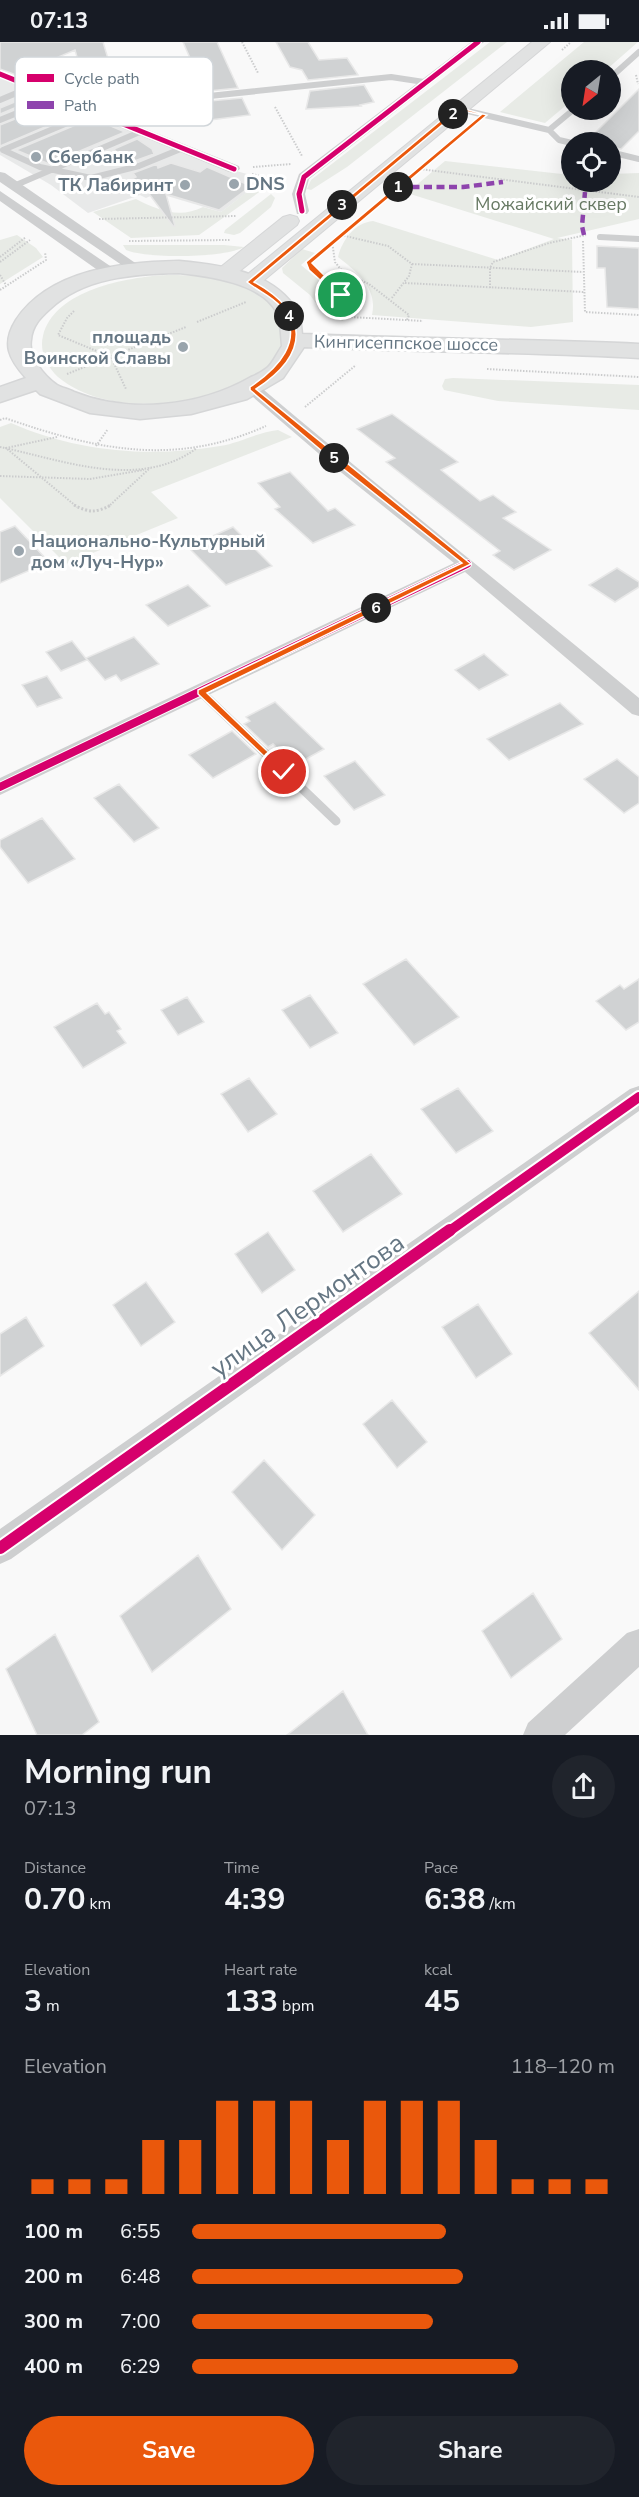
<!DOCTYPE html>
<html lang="en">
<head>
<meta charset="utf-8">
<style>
  :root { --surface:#171b24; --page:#20242c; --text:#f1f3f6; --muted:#9ea1a6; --accent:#ea580c }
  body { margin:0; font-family:"Nunito Sans",sans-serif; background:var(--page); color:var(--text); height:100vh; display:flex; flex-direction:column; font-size:22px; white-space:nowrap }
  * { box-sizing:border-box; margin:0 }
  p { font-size:20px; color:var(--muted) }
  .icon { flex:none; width:33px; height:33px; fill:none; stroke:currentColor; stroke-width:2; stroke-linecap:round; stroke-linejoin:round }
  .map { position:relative; height:1693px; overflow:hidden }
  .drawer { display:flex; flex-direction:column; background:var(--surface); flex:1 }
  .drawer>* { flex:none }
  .needle { width:39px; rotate:210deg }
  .tools { position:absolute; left:561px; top:18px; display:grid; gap:12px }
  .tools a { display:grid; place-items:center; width:60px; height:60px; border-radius:50%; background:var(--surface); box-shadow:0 6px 24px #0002; font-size:30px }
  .pin { position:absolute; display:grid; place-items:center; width:51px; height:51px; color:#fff; margin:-26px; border:3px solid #fff; border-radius:50%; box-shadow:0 2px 6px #0007 }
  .km { position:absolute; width:30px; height:30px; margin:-15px; border-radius:50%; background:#222; color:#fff; font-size:16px; line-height:30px; text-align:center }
  .round { display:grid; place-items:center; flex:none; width:63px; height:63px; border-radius:32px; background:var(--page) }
  .overview { display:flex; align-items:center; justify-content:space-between; height:102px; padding:0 24px }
  h1 { font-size:33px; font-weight:700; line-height:45px }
  .metrics { display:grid; grid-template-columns:repeat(3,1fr); gap:9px; height:102px; padding:6px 24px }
  .metrics div { display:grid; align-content:center }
  .metrics b { font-size:30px; font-weight:700 }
  .metrics small { font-size:16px; font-weight:400 }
  .metrics p { font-size:16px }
  .chart { height:168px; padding:12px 24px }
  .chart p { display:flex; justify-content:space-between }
  .chart svg { width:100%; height:108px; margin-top:6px; stroke:var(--accent); stroke-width:6 }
  .button { display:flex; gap:12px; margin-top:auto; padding:12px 24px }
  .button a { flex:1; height:69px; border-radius:36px; background:var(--accent); color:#fff; font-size:24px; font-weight:700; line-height:69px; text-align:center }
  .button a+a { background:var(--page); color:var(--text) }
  ul { padding:0 24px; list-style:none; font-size:20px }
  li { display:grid; grid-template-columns:96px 72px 1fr; align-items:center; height:45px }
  li i { height:15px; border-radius:8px; background:var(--accent) }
  .status { display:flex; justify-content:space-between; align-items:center; height:42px; padding:0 30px; background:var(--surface); direction:ltr }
  .status svg { height:16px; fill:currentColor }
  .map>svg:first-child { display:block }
</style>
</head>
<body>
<div class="status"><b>07:13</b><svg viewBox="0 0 49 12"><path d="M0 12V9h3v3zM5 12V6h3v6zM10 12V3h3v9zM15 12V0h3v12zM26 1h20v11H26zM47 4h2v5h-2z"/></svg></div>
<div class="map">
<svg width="639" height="1693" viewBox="0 0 639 1693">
  <rect width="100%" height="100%" fill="#f9f9f9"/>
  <path fill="#e8e9e9" d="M 0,35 L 229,127 L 265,137 L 221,170 L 157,151 L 146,156 L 140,153 L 88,171 L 51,143 L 0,113 Z"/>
  <path fill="#e8ebe6" d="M 490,0 L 507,0 L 347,125 L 311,148 L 307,147 L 311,138 Z
    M 584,0 L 638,0 L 606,28 L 572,28 L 571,59 L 545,81 L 500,70 Z
    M 445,119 L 571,133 L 572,140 L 610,140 L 611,132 L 639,131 L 639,177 L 557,196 L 572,198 L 573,280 L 531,285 L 372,273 C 378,246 357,230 338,215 C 342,199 354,181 373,179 L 498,218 L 554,197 L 407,151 Z
    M 263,138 L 272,141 L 199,193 L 131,196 L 93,170 L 136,157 C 157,168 180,177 203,165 L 221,170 Z
    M 271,152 L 275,156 L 271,165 L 240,191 L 234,193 L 224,191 L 225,188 Z
    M 17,193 L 36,206 L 43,215 L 0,242 L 0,198 Z
    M 123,203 L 224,203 L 244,205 C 225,216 147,217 126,208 Z
    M 302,207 L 315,211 L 301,223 C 322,241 336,248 346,273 L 343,279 L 323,271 L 310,253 L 283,231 L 282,226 Z
    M 167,233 C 199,233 245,235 270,259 C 278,267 283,282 289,292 C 284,302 280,316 273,325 C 268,332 253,336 245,340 C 233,345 220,354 208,357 C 201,359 192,359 185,360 C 142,364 93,364 58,335 C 47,325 39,309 43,294 C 54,248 127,235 167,233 Z
    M 453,336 L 639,343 L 639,368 L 498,359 L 444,348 L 442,344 L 445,337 Z
    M 11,381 C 77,410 150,416 220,404 C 240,401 258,390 278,388 L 292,395 L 151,450 L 178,476 L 66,522 L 0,456 L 0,385 Z"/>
  <path fill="#d0d2d3" stroke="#e8e8e8" stroke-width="1.5" d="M 0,0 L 103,0 L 118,50 L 88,53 L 75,8 L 16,33 L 0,27 Z
    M 183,0 L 217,0 L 238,46 L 189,51 L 189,33 L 197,32 Z
    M 276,0 L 308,0 L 319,18 L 347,16 L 358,33 L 308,38 L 302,28 L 290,25 Z
    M 364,43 L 374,60 L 360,63 L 361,64 L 306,67 L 310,49 Z
    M 639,47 L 639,89 L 621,107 L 610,105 L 610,100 L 587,99 Z
    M 34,52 L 41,55 L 0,72 L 0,66 Z
    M 242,56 L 250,73 L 210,78 L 188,78 L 188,61 Z
    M 55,61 L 78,71 L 0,104 L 0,83 Z
    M 92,76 L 125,90 L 49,122 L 16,108 Z
    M 137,97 L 152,107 L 154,112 L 126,122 L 114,107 Z
    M 171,121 L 200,130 L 207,125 L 251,144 L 219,168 L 166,152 L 175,184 L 173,184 L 144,145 L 125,140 L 136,135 L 133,131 L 157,122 L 158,126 Z
    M 597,204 L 639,206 L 639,267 L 607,265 L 605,226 L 597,226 Z
    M 392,372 L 458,420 L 441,428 L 480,459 L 493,453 L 516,470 L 503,476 L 551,508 L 514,528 L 493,513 L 500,509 L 386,420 L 395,416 L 357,387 Z
    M 290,430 L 328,469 L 335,466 L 355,483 L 313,501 L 275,467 L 280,465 L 258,441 Z
    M 15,484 L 49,520 L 0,541 L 0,490 Z
    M 233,485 L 272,524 L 226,543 L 188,505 Z
    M 617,526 L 639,540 L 639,545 L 615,560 L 589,543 Z
    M 188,543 L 210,564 L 168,584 L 146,563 Z
    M 134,595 L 159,622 L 121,639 L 116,633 L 105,638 L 86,616 Z
    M 72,599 L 87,618 L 61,629 L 46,610 Z
    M 484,612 L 508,633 L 479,648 L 455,628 Z
    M 47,634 L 62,656 L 37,665 L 22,643 Z
    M 275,660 L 324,707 L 295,723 L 273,702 L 268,705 L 244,682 L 250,679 L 246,675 Z
    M 560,661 L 583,682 L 509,718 L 487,697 Z
    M 232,689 L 256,712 L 213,736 L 189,713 Z
    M 617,717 L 639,735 L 639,761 L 624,771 L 584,737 Z
    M 355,719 L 385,753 L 354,768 L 324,734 Z
    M 119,742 L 159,786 L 134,800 L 94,756 Z
    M 42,776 L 75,817 L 28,841 L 0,805 L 0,798 Z
    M 406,917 L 459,975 L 414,1003 L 363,942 Z
    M 639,937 L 639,980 L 626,988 L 596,959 L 620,943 L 624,947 Z
    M 310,953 L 338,991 L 310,1006 L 282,968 Z
    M 187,955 L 204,980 L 178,993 L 161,968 Z
    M 97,961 L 105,972 L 109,970 L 121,987 L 117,989 L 126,1001 L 83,1026 L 54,985 Z
    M 249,1036 L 277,1072 L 248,1090 L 221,1052 Z
    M 458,1046 L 493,1089 L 456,1111 L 421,1067 Z
    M 371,1112 L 402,1152 L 343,1190 L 313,1149 Z
    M 268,1190 L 295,1228 L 262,1251 L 235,1212 Z
    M 146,1240 L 175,1280 L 141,1304 L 113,1263 Z
    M 639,1249 L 639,1348 L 589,1291 Z
    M 478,1262 L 512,1312 L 476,1336 L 442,1285 Z
    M 26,1275 L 44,1304 L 0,1334 L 0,1292 Z
    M 392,1358 L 427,1400 L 397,1426 L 363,1382 Z
    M 264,1418 L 315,1473 L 282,1508 L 232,1450 Z
    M 198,1513 L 231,1567 L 152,1630 L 120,1574 Z
    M 533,1551 L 562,1597 L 511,1636 L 482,1589 Z
    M 55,1592 L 99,1680 L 82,1693 L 37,1693 L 6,1627 Z
    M 343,1649 L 368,1693 L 287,1693 Z"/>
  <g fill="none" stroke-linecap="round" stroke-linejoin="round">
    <g stroke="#d5d6d7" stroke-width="2">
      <path id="secondary" d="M 532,0 L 550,0 L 257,244 L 243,244 L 240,240 L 243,236 Z
        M 290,173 L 297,175 L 299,179 L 297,183 L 231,236 L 217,236 L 214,232 L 217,228 L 283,175 Z"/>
    </g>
    <g stroke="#d5d6d7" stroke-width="3">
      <path id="primary" d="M 179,219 C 220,223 274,229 297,269 C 301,275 301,284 302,292 C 415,297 527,297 639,302 L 639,316 C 527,310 415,310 304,305 L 283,336 L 247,357 L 191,372 L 140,377 L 90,371 L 40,352 L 36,348 L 0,360 L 0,345 L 26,336 C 9,317 1,302 16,278 C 50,227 123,220 179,219 ZM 179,231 C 207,234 263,241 277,271 C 281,280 281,294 282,304 C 277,311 273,321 267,326 C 262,330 256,333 251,335 C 199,365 129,372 74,350 C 69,347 62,346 57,343 C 43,333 28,314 31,298 C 32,284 40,276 50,267 C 84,235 134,232 179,231 Z"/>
    </g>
    <path stroke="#cbcccd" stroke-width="2" stroke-dasharray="1.5 1.5" stroke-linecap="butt" d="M 242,0 L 258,31
      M 562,8 L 571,0
      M 636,33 L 638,42
      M 275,65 L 302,114
      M 253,125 L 291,122
      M 420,127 L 639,155
      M 252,132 L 280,139 L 280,142
      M 99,177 L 236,174
      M 341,193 L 388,204 L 412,222 L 409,234 L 391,257
      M 129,199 L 230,198
      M 332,199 L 335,220 L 343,230 L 369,242 L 409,273 L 407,278
      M 583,199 L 585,270 L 639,273
      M 0,215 L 26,195
      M 310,219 L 312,227 L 341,253 L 350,275 L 423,279
      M 0,220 L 30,198
      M 412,222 L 583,230
      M 0,233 L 6,243
      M 324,235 L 343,230
      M 405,241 L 584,250
      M 490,246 L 490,226 L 493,220 L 549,201 L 586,193
      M 0,248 L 46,218 L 45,210
      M 74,269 L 67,276 L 58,293 L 111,315 L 126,347
      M 197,280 L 246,260
      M 487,327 L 639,335
      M 67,332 L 186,285
      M 305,365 L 356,323
      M 0,378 L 5,376 C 97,408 174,425 266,384
      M 57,395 L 6,406 L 77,465
      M 96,404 L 108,387
      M 0,405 C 63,418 139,449 197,406
      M 0,434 L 90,437 L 144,428
      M 108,465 L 150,426"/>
    <path stroke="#cbcccd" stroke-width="3" stroke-dasharray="2 2" stroke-linecap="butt" d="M 74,463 C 90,471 95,471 111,463"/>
    <path stroke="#cecfd0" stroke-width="6" d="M 610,36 L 639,10
      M 0,58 L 33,44
      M 73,60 L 97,58 L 133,62 L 391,35 L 424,40
      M 459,67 L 549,88 L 559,98 L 572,101
      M 96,69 L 3,108 L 40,125 L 91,136 L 139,124 L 183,106
      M 0,78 L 59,54
      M 549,88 L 573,68
      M 610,110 L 639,117
      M 16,143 L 142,89
      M 600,195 L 639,197"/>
    <path stroke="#cecfd0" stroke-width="9" d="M 201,650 L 336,779"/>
    <path fill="#cecfd0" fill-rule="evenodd" d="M 471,0 L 484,0 L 309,137 L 305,152 L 309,169 L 307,172 L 297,172 L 292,152 L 299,132 Z
      M 0,29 L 239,124 L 240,127 L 234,131 L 229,130 L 0,36 Z
      M 0,130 L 5,131 L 144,227 L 137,231 L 132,230 L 0,140 Z
      M 0,149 L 116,228 L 118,231 L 116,234 L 106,234 L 0,159 Z
      M 252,341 L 258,343 C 383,449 513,551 639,656 L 639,674 L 632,672 L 465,530 L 0,753 L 0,736 L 454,521 L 332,423 L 246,349 L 244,346 Z
      M 639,1044 L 639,1069 L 11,1517 L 0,1522 L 0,1487 L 630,1047 Z
      M 639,1587 L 639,1625 L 565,1693 L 523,1693 L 528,1681 L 627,1591 Z"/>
    <use href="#secondary" fill="#e1e2e2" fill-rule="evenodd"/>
    <use href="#primary" fill="#e1e2e2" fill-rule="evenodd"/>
    <path stroke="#8e44ad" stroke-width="4.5" stroke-dasharray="8 4.5" stroke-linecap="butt" d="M 399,145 L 463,145 L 503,140
      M 584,193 L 582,184 L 585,150"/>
    <g stroke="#fff" stroke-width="8">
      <path id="cycleway-far3" d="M 0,32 L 234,127
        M 302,169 L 299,152 L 304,135 L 478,0"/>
    </g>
    <g stroke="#fff" stroke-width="10">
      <path id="cycleway-far2" d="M 0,745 L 467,522"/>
    </g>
    <g stroke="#fff" stroke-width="14">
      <path id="cycleway-far1" d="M 448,1190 L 639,1055"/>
    </g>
    <g stroke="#fff" stroke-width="16">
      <path id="cycleway" d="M 0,1506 L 450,1188"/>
    </g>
    <use href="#cycleway-far3" stroke="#d6006c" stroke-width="5"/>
    <use href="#cycleway-far2" stroke="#d6006c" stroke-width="8"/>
    <use href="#cycleway-far1" stroke="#d6006c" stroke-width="10"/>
    <use href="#cycleway" stroke="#d6006c" stroke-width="12"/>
  </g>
  <path fill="#ea580c" stroke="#fff" stroke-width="1.5" d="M 457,65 L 487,73 L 312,221 L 343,252 L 343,255 L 339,255 L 309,228 L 306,220 L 481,73 L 460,68 L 254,240 C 310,271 310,312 256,347 L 471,522 L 207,651 L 287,728 L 287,732 L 284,733 L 198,652 L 198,648 L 462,521 L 336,421 L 250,348 L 250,345 C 277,327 306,298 281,265 C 272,254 258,249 247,240 Z"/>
  <g fill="#99a4ac" stroke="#fff" stroke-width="2">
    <circle cx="36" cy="115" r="6"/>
    <circle cx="234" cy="142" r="6"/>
    <circle cx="185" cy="143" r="6"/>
    <circle cx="183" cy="305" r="6"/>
    <circle cx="19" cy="509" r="6"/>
  </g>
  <g text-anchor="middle" stroke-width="6" stroke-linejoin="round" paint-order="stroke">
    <g font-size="18" font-weight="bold" fill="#657683" stroke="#fff" text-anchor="start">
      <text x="48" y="121">Сбербанк</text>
      <text x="246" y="148">DNS</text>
      <text x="173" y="149" text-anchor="end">ТК Лабиринт</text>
      <text x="171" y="301" text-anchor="end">площадь<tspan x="171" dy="21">Воинской Славы</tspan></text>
      <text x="31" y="505">Национально-Культурный<tspan x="31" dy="21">дом «Луч-Нур»</tspan></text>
    </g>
    <g font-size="18" fill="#687a64" stroke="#fff">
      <text x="551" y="168">Можайский сквер</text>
    </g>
    <g font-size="18" fill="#657683" stroke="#fff">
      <text transform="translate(406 301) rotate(1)" y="6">Кингисеппское шоссе</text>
    </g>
    <g font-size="26" fill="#657683" stroke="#fff">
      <text transform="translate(307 1263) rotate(-35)" y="9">улица Лермонтова</text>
    </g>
  </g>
  <rect x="15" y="15" width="198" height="69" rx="9" fill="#fff" stroke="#d1d6da" stroke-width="1.5"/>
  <rect x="27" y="32" width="27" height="8" fill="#d6006c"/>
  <rect x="27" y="59" width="27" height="8" fill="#8e44ad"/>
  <g font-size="16" fill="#657683">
    <text x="64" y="42">Cycle path</text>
    <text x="64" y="69">Path</text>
  </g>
</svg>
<div class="tools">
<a><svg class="needle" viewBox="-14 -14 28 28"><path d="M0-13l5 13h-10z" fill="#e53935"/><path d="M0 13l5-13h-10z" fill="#9ea1a6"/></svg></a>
<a><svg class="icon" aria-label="locate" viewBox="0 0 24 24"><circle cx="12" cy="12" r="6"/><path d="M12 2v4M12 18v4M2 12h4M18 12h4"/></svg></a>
</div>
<div class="pin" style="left:341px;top:253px;background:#1e9e55"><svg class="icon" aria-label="arrive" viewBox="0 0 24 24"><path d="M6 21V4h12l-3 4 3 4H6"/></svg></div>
<div class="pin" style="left:284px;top:730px;background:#d93025"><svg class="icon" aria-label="check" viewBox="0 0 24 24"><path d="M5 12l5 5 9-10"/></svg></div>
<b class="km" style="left:398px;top:145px">1</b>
<b class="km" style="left:453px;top:72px">2</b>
<b class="km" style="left:342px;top:163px">3</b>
<b class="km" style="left:289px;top:274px">4</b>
<b class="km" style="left:334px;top:416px">5</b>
<b class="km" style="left:376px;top:566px">6</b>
</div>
<section class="drawer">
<div class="overview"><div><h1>Morning run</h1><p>07:13</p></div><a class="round"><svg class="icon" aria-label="share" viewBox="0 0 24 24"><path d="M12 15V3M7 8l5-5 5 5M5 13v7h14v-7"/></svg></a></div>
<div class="metrics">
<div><p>Distance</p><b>0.70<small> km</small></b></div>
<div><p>Time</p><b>4:39</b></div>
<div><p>Pace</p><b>6:38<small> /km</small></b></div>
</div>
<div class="metrics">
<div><p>Elevation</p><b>3<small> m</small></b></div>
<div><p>Heart rate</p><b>133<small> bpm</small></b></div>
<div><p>kcal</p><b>45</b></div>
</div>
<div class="chart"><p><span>Elevation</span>118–120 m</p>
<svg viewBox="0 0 160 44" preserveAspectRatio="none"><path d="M5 44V38M15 44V38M25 44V38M35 44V22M45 44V22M55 44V6M65 44V6M75 44V6M85 44V22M95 44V6M105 44V6M115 44V6M125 44V22M135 44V38M145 44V38M155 44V38"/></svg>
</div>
<ul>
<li><b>100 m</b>6:55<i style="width:60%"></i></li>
<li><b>200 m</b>6:48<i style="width:64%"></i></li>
<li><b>300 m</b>7:00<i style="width:57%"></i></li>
<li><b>400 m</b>6:29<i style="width:77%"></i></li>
</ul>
<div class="button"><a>Save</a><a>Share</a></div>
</section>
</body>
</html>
